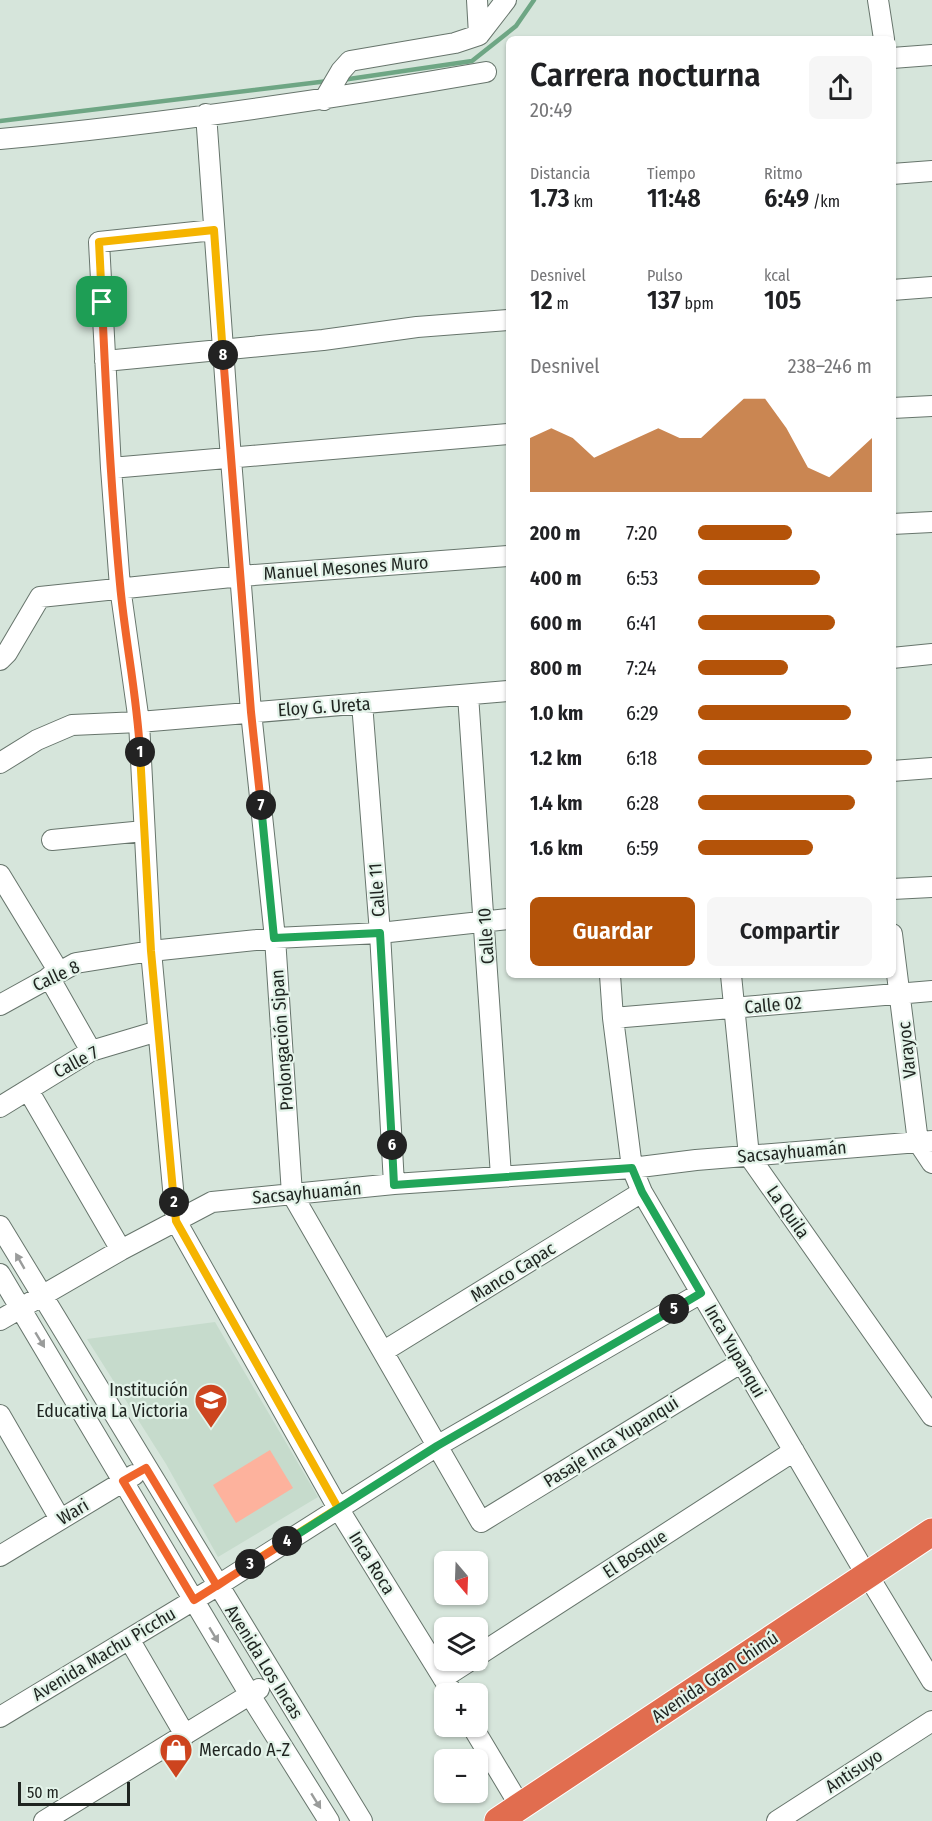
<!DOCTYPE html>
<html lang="es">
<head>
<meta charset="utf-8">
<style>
  :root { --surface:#fff; --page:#f6f6f6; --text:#202124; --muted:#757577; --accent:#b45309 }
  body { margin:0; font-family:"Fira Sans Condensed",sans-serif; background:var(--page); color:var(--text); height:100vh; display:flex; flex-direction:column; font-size:22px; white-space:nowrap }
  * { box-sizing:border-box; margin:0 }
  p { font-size:20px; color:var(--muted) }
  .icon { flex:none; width:33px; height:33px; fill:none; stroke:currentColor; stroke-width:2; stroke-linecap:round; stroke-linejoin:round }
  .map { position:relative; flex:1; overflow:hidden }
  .sheet { position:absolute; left:506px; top:36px; width:390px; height:942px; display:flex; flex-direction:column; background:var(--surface); border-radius:9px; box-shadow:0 2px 4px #0004 }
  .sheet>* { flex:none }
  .needle { width:39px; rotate:161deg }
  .tools { position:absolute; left:434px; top:1551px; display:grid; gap:12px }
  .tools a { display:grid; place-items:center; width:54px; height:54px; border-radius:9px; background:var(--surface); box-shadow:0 2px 4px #0004; font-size:30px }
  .scale { position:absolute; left:18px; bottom:15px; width:112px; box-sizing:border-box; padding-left:6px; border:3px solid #1f2420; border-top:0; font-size:16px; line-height:21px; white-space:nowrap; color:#1f2420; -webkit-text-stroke:4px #e3f3e9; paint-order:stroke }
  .pin { position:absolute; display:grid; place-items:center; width:51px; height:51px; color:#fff; margin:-26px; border-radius:12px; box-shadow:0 3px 9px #0006 }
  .km { position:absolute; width:30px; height:30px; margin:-15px; border-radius:50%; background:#222; color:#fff; font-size:16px; line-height:30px; text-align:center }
  .round { display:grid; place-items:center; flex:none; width:63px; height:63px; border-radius:9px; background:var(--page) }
  .overview { display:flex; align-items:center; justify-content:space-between; height:102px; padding:0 24px }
  h1 { font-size:33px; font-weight:600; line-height:45px }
  .figures { display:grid; grid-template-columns:repeat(3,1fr); gap:9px; height:102px; padding:6px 24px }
  .figures div { display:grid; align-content:center }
  .figures b { font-size:26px; font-weight:600 }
  .figures small { font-size:16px; font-weight:400 }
  .figures p { font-size:16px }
  .chart { height:168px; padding:12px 24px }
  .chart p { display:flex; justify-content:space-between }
  .chart svg { width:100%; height:108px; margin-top:6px; fill:var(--accent); opacity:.7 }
  .cta { display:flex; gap:12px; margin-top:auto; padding:12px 24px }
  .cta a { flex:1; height:69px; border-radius:9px; background:var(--accent); color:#fff; font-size:24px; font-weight:600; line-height:69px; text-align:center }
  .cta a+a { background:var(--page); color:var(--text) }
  ul { padding:0 24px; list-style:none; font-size:20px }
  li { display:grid; grid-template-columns:96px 72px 1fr; align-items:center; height:45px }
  li i { height:15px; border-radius:8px; background:var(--accent) }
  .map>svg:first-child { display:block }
</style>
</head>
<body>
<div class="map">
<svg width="932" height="1821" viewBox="0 0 932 1821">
  <rect width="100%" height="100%" fill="#d6e5db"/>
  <path fill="#c6dbcc" d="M 215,1322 L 318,1497 L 218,1557 L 166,1464 L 87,1339 Z"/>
  <path fill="#fdb29d" d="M 270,1450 L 293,1488 L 236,1523 L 213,1485 Z"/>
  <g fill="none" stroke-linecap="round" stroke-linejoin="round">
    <path stroke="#6ea684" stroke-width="4.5" d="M 342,80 L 472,61 L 516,26 L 534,0
      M 0,121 L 328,81"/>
    <g stroke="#67756c" stroke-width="22">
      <path id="minor" d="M 477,0 L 479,35
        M 878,0 L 884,39
        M 892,58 L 932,55
        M 324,100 L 341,71 L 350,61 L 455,43 L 479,35 L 506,0
        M 206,114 L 231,459 L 251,712 L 275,938 L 292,1194 L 481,1522 L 742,1362
        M 0,139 C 163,124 325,100 486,72
        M 892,174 L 932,171
        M 214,230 L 99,242 L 111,468 L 120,587 L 139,722 L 151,951 L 176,1221 L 338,1508 L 453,1694
        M 892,290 L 932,287
        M 105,361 L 323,340 L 417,327 L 508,320
        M 892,408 L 932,406
        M 111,468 L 508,434
        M 892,524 L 932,522
        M 892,658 L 932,654
        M 0,660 L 7,653 L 40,597 L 241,576 L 508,556
        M 468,695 L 501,1176
        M 362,703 L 380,933 L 394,1184
        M 0,763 L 37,740 L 72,725 L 139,722 L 508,691
        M 892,771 L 932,768
        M 52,840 L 144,831
        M 0,875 L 59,972
        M 892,889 L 932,887
        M 892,934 L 918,1142 L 932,1163
        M 610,975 L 613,1018 L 632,1168 L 642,1192 L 867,1576
        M 731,975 L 749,1156 L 932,1416
        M 49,977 L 91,1051
        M 0,1005 L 76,963 L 151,951 L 275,938 L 380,933 L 508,919
        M 613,1018 L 932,991
        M 28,1090 L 121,1250
        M 0,1107 L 91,1051 L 158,1031
        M 0,1226 L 362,1821
        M 0,1274 L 250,1695 L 329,1821
        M 0,1320 L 121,1250 L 212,1202 L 394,1184 L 632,1168 L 696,1160 L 932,1141
        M 384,1351 L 642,1192
        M 0,1415 L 60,1519
        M 0,1556 L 134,1475
        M 875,1587 L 932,1681
        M 129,1639 L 185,1735
        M 477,1656 L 794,1451
        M 443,1678 L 471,1660
        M 0,1717 L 217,1586 L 437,1446 L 701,1293
        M 472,1726 L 520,1806
        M 44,1821 L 259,1689
        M 777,1821 L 932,1721"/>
    </g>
    <g stroke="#fff" stroke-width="29">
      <path id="highway" d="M 498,1821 L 932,1532"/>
    </g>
    <use href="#minor" stroke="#fff" stroke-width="20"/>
    <use href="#highway" stroke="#e16d4f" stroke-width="27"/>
  </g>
  <defs><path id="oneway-solid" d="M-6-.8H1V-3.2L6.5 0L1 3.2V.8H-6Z" transform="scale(1.5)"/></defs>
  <g fill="#9a9c9b">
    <use href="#oneway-solid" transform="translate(20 1261) rotate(-120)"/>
    <use href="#oneway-solid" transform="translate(40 1340) rotate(59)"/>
    <use href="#oneway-solid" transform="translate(214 1635) rotate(59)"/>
    <use href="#oneway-solid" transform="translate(316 1801) rotate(58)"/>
  </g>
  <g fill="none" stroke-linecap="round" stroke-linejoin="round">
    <g stroke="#fff" stroke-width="12">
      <path id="split-1" d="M 102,302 C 106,396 111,490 120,584 C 125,640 137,695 140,752"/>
    </g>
    <g stroke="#fff" stroke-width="12">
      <path id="split-2" d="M 140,752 L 151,951 L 174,1202"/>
    </g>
    <g stroke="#fff" stroke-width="12">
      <path id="split-3" d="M 174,1202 L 176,1221 L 338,1508 L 250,1564"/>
    </g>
    <g stroke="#fff" stroke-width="12">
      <path id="split-4" d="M 250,1564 L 217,1586 L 146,1468 L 123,1481 L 194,1600 L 287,1541"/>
    </g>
    <g stroke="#fff" stroke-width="12">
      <path id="split-5" d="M 287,1541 L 437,1446 L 674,1309"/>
    </g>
    <g stroke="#fff" stroke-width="12">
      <path id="split-6" d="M 392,1145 L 394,1185 L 632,1168 L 642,1192 L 701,1293 L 674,1309"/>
    </g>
    <g stroke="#fff" stroke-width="12">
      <path id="split-7" d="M 261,805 L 274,938 L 380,933 L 392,1145"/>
    </g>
    <g stroke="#fff" stroke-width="12">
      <path id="split-8" d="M 223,355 L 251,712 L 261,805"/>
    </g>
    <g stroke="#fff" stroke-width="12">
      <path id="split-9" d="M 102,302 L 99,242 L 214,230 L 223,355"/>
    </g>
    <use href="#split-1" stroke="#f0652b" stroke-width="8"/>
    <use href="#split-2" stroke="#f5b400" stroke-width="8"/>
    <use href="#split-3" stroke="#f5b400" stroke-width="8"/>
    <use href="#split-4" stroke="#f0652b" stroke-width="8"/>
    <use href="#split-5" stroke="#22a559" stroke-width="8"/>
    <use href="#split-6" stroke="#22a559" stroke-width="8"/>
    <use href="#split-7" stroke="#22a559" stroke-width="8"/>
    <use href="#split-8" stroke="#f0652b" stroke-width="8"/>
    <use href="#split-9" stroke="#f5b400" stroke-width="8"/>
  </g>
  <defs>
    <g id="school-pin" transform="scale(1.725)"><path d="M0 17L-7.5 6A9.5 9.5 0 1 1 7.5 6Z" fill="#cd441e" stroke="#e3f3e9"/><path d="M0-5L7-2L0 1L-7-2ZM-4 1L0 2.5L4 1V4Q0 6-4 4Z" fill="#fff"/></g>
    <g id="shop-pin" transform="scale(1.725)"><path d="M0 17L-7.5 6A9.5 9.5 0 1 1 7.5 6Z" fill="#cd441e" stroke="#e3f3e9"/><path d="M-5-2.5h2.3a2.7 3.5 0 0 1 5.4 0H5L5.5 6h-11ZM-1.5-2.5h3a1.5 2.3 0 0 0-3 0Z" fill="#fff"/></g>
  </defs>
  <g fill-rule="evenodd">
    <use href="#school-pin" x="211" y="1400"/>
    <use href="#shop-pin" x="176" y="1750"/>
  </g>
  <g text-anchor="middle" stroke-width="4.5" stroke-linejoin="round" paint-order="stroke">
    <g font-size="18" fill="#1f2420" stroke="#e3f3e9">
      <text transform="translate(346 568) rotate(-4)" y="6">Manuel Mesones Muro</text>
      <text transform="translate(324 707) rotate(-4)" y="6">Eloy G. Ureta</text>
      <text transform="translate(377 890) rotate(-94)" y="6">Calle 11</text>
      <text transform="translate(486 936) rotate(-94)" y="6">Calle 10</text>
      <text transform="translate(56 976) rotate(-25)" y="6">Calle 8</text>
      <text transform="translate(773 1005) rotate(-5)" y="6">Calle 02</text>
      <text transform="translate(282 1040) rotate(-94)" y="6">Prolongación Sipan</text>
      <text transform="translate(907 1050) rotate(-96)" y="6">Varayoc</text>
      <text transform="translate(76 1062) rotate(-28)" y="6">Calle 7</text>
      <text transform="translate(792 1152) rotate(-5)" y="6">Sacsayhuamán</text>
      <text transform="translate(307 1193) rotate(-5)" y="6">Sacsayhuamán</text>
      <text transform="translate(788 1212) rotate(55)" y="6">La Quila</text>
      <text transform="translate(513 1272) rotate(-32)" y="6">Manco Capac</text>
      <text transform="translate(735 1351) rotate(60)" y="6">Inca Yupanqui</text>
      <text transform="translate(611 1442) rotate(-32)" y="6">Pasaje Inca Yupanqui</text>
      <text transform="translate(73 1512) rotate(-31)" y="6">Wari</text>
      <text transform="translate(635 1554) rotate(-33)" y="6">El Bosque</text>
      <text transform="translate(372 1563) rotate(58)" y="6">Inca Roca</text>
      <text transform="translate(104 1654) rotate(-31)" y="6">Avenida Machu Picchu</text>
      <text transform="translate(264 1662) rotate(58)" y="6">Avenida Los Incas</text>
      <text transform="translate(715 1677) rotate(-34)" y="6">Avenida Gran Chimú</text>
      <text transform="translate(854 1771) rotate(-33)" y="6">Antisuyo</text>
    </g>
    <g font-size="18" fill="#1f2420" stroke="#e3f3e9" text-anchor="end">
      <text x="188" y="1396">Institución<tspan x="188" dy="21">Educativa La Victoria</tspan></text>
      <text x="199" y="1756" text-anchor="start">Mercado A-Z</text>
    </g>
  </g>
</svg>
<div class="tools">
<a><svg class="needle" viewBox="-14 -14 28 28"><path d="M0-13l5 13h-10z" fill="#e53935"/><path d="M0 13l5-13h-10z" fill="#757577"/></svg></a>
<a><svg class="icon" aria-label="layers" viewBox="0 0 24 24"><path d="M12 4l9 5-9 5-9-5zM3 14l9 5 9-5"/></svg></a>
<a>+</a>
<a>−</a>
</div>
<div class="scale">50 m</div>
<div class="pin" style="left:102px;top:302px;background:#1e9e55"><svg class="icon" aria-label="arrive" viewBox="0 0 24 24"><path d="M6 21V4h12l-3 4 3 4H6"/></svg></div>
<b class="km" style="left:140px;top:752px">1</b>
<b class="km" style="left:174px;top:1202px">2</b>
<b class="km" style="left:250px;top:1564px">3</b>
<b class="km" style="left:287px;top:1541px">4</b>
<b class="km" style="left:674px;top:1309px">5</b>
<b class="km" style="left:392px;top:1145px">6</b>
<b class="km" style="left:261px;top:805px">7</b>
<b class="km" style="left:223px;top:355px">8</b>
<section class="sheet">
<div class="overview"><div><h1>Carrera nocturna</h1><p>20:49</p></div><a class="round"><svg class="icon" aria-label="share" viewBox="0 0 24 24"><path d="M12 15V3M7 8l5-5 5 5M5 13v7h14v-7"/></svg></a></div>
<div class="figures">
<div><p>Distancia</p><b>1.73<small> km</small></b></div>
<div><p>Tiempo</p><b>11:48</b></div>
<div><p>Ritmo</p><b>6:49<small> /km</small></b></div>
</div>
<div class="figures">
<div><p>Desnivel</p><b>12<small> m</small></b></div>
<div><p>Pulso</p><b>137<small> bpm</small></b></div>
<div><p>kcal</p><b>105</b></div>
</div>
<div class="chart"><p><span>Desnivel</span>238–246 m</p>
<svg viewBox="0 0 160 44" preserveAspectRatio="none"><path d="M0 44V22L10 18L20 22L30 30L40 26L50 22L60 18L70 22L80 22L90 14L100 6L110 6L120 18L130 34L140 38L150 30L160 22V44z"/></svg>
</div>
<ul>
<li><b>200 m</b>7:20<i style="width:54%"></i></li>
<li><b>400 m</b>6:53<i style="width:70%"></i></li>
<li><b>600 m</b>6:41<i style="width:79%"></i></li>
<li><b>800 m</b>7:24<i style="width:52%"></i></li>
<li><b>1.0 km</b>6:29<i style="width:88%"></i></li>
<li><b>1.2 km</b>6:18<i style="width:100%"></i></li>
<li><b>1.4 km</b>6:28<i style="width:90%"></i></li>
<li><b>1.6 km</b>6:59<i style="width:66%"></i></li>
</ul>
<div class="cta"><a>Guardar</a><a>Compartir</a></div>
</section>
</div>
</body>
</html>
